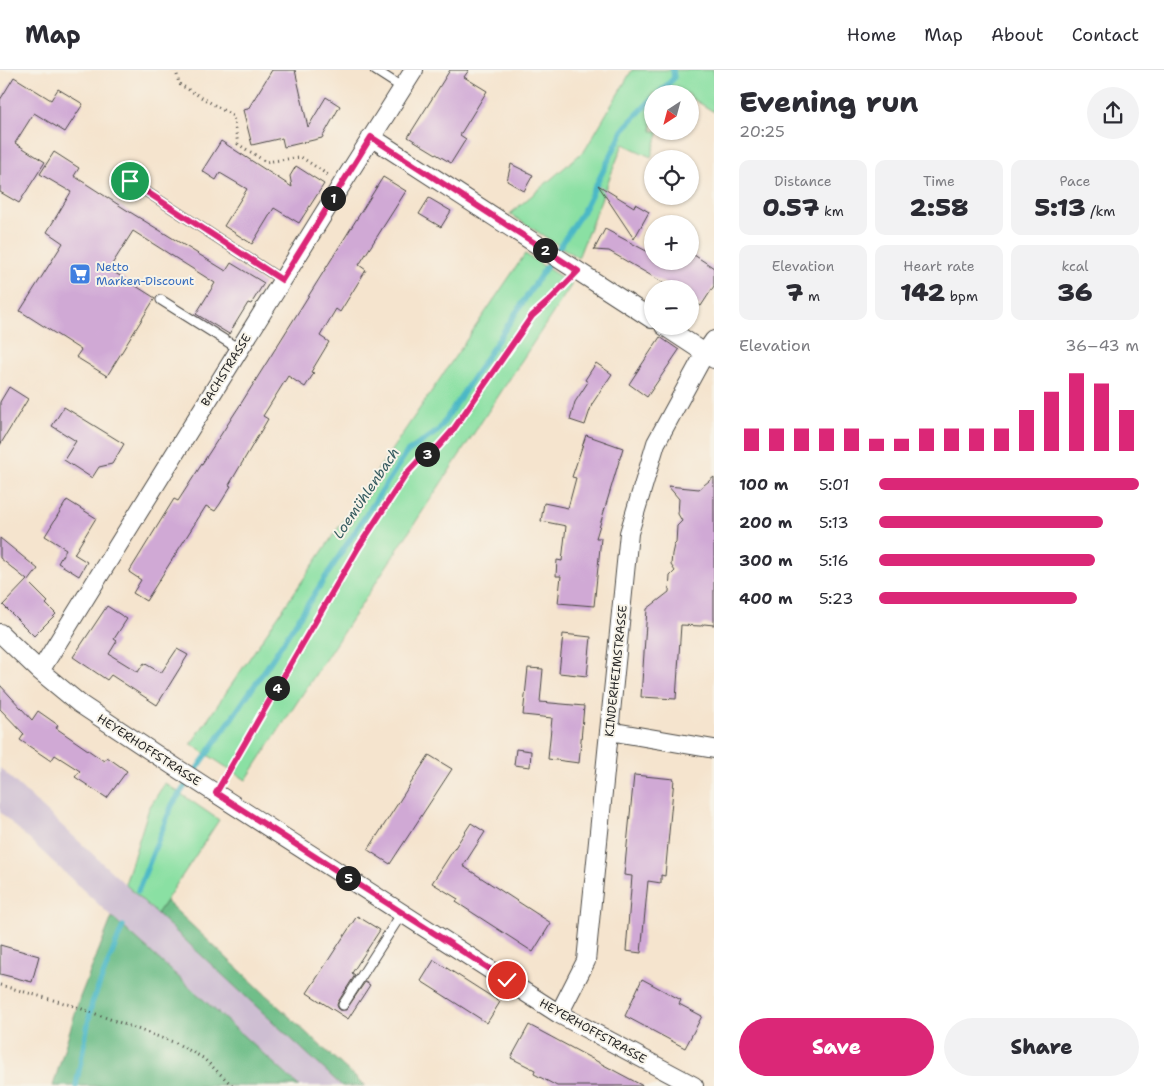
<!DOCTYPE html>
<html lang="en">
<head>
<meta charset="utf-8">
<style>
  :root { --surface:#fff; --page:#f2f2f3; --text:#2b2b33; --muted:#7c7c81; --line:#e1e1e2; --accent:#db2777 }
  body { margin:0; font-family:"Shantell Sans",sans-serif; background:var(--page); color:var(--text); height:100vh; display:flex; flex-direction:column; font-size:19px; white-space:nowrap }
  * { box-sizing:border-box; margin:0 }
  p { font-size:16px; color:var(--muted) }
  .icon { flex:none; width:28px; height:28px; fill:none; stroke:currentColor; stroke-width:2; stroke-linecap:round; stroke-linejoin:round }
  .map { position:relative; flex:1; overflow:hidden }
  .sheet { display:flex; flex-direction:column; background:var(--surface); width:450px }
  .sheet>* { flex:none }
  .needle { width:32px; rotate:216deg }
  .tools { position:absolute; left:644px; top:15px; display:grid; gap:10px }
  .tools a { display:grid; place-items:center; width:55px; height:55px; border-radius:50%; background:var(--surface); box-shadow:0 1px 4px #0004; font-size:25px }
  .pin { position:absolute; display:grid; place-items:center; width:42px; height:42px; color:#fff; margin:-21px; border:2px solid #fff; border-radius:50%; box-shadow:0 1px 5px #0007 }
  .km { position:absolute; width:25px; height:25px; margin:-12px; border-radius:50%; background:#222; color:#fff; font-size:14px; line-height:25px; text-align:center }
  .round { display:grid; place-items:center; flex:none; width:52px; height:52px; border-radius:26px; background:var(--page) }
  .overview { display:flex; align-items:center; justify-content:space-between; height:85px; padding:0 25px }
  h1 { font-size:28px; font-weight:800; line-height:38px }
  .metrics { display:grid; grid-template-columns:repeat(3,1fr); gap:8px; height:85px; padding:5px 25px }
  .metrics div { display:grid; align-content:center; border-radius:10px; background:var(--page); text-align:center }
  .metrics b { font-size:25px; font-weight:800 }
  .metrics small { font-size:14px; font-weight:400 }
  .metrics p { font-size:14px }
  .chart { height:140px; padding:10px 25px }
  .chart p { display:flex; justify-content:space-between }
  .chart svg { width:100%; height:90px; margin-top:5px; stroke:var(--accent); stroke-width:6 }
  .cta { display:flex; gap:10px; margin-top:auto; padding:10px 25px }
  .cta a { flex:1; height:58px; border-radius:30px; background:var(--accent); color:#fff; font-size:20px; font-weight:800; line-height:58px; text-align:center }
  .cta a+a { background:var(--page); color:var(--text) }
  ul { padding:0 25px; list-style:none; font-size:16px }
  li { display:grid; grid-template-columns:80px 60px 1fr; align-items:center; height:38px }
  li i { height:12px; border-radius:6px; background:var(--accent) }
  header { display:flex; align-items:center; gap:30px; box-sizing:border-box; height:70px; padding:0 25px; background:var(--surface); border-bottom:1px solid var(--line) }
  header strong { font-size:24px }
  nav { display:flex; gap:28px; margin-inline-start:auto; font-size:18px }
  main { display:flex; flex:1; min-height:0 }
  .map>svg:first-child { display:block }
</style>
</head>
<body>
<header>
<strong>Map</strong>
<nav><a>Home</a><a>Map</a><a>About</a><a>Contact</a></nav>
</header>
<main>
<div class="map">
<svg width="714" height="1016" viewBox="0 0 714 1016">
  <rect width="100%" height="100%" fill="#f7f3e8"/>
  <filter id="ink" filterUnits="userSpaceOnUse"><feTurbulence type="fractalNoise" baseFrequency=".02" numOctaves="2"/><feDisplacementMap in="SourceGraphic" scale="10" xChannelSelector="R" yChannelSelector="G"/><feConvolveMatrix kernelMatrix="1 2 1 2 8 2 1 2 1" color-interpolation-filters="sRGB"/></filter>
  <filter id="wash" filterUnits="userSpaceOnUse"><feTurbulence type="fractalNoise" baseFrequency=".0096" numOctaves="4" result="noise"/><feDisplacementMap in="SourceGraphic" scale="20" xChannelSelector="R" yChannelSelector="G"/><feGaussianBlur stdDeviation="1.12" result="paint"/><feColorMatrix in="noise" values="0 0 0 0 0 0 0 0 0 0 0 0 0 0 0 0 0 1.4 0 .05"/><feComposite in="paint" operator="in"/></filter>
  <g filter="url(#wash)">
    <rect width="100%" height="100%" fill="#f5e4ce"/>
    <path fill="#cdbed2" d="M 0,698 L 342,1016 L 299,1016 L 112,847 L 0,742 Z"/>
    <path fill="#8ae0a3" stroke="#5a8667" d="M 632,0 L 714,0 L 714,42 L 690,27 L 690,24 L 684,24 L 673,17 L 670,24 L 652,24 L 652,61 L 659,61 L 651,87 L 623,74 L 578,188 L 510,144 L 585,80 Z
      M 525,184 L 572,214 L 246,710 L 191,674 Z
      M 165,713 L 219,750 L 157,844 L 125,814 L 149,738 Z"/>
    <path fill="#6fbe89" stroke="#4d745a" d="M 166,831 L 312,968 L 365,1016 L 342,1016 L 157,844 Z
      M 112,847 L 299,1016 L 53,1016 L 80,927 Z"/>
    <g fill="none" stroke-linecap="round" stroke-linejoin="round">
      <path stroke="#4bb8c6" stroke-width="5.5" d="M 658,24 L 674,8 L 673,0
        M 138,821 L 172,735 L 267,597 L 407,382 L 438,361 L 583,141 L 625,57 L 652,29
        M 76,1016 L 92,933 L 123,856"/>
    </g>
    <g id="blocks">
      <path fill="#d0a9d5" d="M 272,0 L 295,0 L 308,57 L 326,27 L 340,36 L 322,68 L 284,77 L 282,68 L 252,75 L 243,40 L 248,39 Z
        M 450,0 L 469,0 L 464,7 L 487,21 L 460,65 L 466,69 L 451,93 L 408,67 Z
        M 14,7 L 51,30 L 58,19 L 83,34 L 65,62 L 34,43 L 15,73 L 45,92 L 19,133 L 0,122 L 0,30 Z
        M 221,71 L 292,117 L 290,106 L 296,96 L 324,114 L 299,153 L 274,138 L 252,174 L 224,156 L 247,119 L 220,103 L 216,110 L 202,101 Z
        M 54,82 L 79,98 L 74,106 L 125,139 L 226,201 L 231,193 L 264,213 L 251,234 L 248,233 L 229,264 L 196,244 L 215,213 L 133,161 L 109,199 L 155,228 L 107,306 L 76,287 L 81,280 L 20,241 L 63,173 L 47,162 L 71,122 L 40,104 Z
        M 511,94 L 533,105 L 524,121 L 507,111 Z
        M 383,107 L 406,121 L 359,195 L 366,200 L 340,242 L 336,239 L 320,266 L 329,272 L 311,302 L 314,303 L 305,317 L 288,306 L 263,346 L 268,349 L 229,415 L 231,416 L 220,434 L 215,441 L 206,436 L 146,531 L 133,523 L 141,510 L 129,502 L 174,429 L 178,431 L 242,332 Z
        M 598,115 L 634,137 L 635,134 L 649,142 L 634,169 Z
        M 429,128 L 451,141 L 441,157 L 419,144 Z
        M 605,159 L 652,184 L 652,191 L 690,191 L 694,185 L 714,198 L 714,216 L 701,236 L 690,229 L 690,219 L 674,219 L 609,181 L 594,180 Z
        M 660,267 L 679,280 L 647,327 L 629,314 Z
        M 596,293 L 612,304 L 592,334 L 585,355 L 570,350 L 575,332 L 588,312 L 585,310 Z
        M 9,317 L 28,329 L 0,375 L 0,332 Z
        M 64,337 L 124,374 L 112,394 L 99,397 L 92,408 L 64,390 L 76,371 L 52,356 Z
        M 586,365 L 623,378 L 596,468 L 601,468 L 594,536 L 558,533 L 561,506 L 556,506 L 557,490 L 562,491 L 566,456 L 541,451 L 544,433 L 568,438 L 576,408 L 572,407 Z
        M 714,407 L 714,555 L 704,554 L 701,556 L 681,555 L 676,629 L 641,627 L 647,539 L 669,522 L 670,506 L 675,501 L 671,495 L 672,484 L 674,475 L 676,473 L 677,456 L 682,451 L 678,444 L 679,429 L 668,416 L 699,419 Z
        M 67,430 L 96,448 L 74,484 L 87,492 L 79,506 L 58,493 L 66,479 L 45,466 Z
        M 0,468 L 38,499 L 28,512 L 48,532 L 46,534 L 56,544 L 34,566 L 3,535 L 27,510 L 0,488 Z
        M 107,536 L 127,549 L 114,569 L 117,571 L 109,584 L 138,602 L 144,593 L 161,603 L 177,579 L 188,585 L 157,635 L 111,605 L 107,610 L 73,587 Z
        M 563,564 L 591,567 L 587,606 L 559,603 Z
        M 528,598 L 543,599 L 540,632 L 584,636 L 579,693 L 548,689 L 552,648 L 523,645 Z
        M 0,615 L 32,650 L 38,641 L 58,655 L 56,658 L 104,691 L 107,687 L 127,701 L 107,728 L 75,707 L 80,701 L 55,685 L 51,691 L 20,670 L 24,664 L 0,639 Z
        M 516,679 L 531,681 L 530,697 L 514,695 Z
        M 429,685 L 452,699 L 390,794 L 368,780 Z
        M 634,705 L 674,709 L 665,806 L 661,805 L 661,813 L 648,811 L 641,883 L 626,881 L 632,806 L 624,805 Z
        M 471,753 L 485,762 L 463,796 L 551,853 L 533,882 L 456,832 L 458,829 L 432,813 Z
        M 357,846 L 380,860 L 352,903 L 355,905 L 338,932 L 337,935 L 339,940 L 346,940 L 365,912 L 370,915 L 348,949 L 307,923 Z
        M 0,875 L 39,886 L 32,912 L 0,904 Z
        M 434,890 L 500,932 L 487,953 L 421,911 Z
        M 642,909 L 681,930 L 679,934 L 702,946 L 685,978 L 625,946 Z
        M 529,955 L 643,1016 L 557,1016 L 534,1004 L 535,1000 L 511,988 Z"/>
    </g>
  </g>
  <g filter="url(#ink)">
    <use href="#blocks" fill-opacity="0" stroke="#494743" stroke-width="1"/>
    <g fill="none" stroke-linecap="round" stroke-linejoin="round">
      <g stroke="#494743" stroke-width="11">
        <path id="service" d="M 375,0 L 403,18
          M 130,111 L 282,210
          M 161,230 L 239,279
          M 343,935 L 402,843"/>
      </g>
      <g stroke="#494743" stroke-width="20">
        <path id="minor" d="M 371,67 L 652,249
          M 664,256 L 714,289
          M 0,563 L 40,601 L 80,634 L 178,699 L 559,944 L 694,1016
          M 40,601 L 342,114 L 414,0
          M 609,661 L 714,679
          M 559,944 L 586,891 L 629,463 L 656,373 L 705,283 L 714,270"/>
      </g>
      <path stroke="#494743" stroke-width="3" stroke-dasharray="1 4" stroke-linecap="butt" d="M 176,0 L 179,14 L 233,46 L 238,74 L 266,92 L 301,87 L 328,105
        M 225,708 L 358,478 L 407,403 L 420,389 L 438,377 L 453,360 L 532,246 L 550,230 L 565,214
        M 0,915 L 71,935 L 176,973 L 203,988 L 233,1016"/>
      <use href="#service" stroke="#fff" stroke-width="9"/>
      <use href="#minor" stroke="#fff" stroke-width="18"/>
    </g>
  </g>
  <g fill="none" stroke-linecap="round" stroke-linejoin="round" filter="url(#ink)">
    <g stroke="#fff" stroke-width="10">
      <path id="route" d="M 130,111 L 282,210 L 371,67 L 578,201 L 550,230 L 532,246 L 453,360 L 438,377 L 420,389 L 407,403 L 358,478 L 216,723 L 507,910"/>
    </g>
    <use href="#route" stroke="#db2777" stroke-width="6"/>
  </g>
  <defs>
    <g id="supermarket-square" transform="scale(1.125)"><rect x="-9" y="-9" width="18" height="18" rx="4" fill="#3f7fe0" stroke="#f7f3e8"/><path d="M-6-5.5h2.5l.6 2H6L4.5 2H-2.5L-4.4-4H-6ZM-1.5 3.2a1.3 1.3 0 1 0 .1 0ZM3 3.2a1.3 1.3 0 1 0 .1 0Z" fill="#fff"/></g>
  </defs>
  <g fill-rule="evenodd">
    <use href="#supermarket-square" x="80" y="204"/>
  </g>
  <g text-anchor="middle" stroke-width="4" stroke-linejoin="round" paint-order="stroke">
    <g font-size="12" fill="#366cbe" stroke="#f7f3e8" text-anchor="start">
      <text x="96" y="201">Netto<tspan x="96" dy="14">Marken-Discount</tspan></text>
    </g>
    <g font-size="12" fill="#2b2b2b" stroke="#f7f3e8">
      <text transform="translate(226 300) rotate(-58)" y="4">BACHSTRASSE</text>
      <text transform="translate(616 601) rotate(-84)" y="4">KINDERHEIMSTRASSE</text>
      <text transform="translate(149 680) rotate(33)" y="4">HEYERHOFFSTRASSE</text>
      <text transform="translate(593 961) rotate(29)" y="4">HEYERHOFFSTRASSE</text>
    </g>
    <g font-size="14" font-style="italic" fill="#365c61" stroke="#f7f3e8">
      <text transform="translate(366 423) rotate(-56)" y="5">Loemühlenbach</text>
    </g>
  </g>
</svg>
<div class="tools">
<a><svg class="needle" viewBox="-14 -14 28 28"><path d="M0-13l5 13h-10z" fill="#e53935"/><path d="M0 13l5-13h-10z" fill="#7c7c81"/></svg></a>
<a><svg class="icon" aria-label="locate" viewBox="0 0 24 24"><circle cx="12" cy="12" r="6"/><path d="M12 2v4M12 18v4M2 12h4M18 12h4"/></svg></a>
<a>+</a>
<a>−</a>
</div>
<div class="pin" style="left:130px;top:111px;background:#1e9e55"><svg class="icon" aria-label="arrive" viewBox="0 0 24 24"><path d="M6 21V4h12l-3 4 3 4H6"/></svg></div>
<div class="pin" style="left:507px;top:910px;background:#d93025"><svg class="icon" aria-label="check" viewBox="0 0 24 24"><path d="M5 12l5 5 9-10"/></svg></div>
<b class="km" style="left:333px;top:128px">1</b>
<b class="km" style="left:545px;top:180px">2</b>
<b class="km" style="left:427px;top:384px">3</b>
<b class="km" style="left:277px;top:618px">4</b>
<b class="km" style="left:348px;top:808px">5</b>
</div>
<section class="sheet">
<div class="overview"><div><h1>Evening run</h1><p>20:25</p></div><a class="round"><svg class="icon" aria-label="share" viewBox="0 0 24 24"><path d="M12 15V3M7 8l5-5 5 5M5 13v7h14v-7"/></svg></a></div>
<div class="metrics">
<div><p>Distance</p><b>0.57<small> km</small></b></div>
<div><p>Time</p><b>2:58</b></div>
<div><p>Pace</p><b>5:13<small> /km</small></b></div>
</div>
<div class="metrics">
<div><p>Elevation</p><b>7<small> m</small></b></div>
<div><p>Heart rate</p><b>142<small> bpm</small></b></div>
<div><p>kcal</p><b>36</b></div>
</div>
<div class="chart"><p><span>Elevation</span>36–43 m</p>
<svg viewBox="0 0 160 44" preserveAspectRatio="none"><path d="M5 44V33M15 44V33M25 44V33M35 44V33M45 44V33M55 44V38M65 44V38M75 44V33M85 44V33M95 44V33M105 44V33M115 44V24M125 44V15M135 44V6M145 44V11M155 44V24"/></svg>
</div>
<ul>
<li><b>100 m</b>5:01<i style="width:100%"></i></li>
<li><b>200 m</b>5:13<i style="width:86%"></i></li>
<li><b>300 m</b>5:16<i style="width:83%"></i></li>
<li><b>400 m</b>5:23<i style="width:76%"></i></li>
</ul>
<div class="cta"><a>Save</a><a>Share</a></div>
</section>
</main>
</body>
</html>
